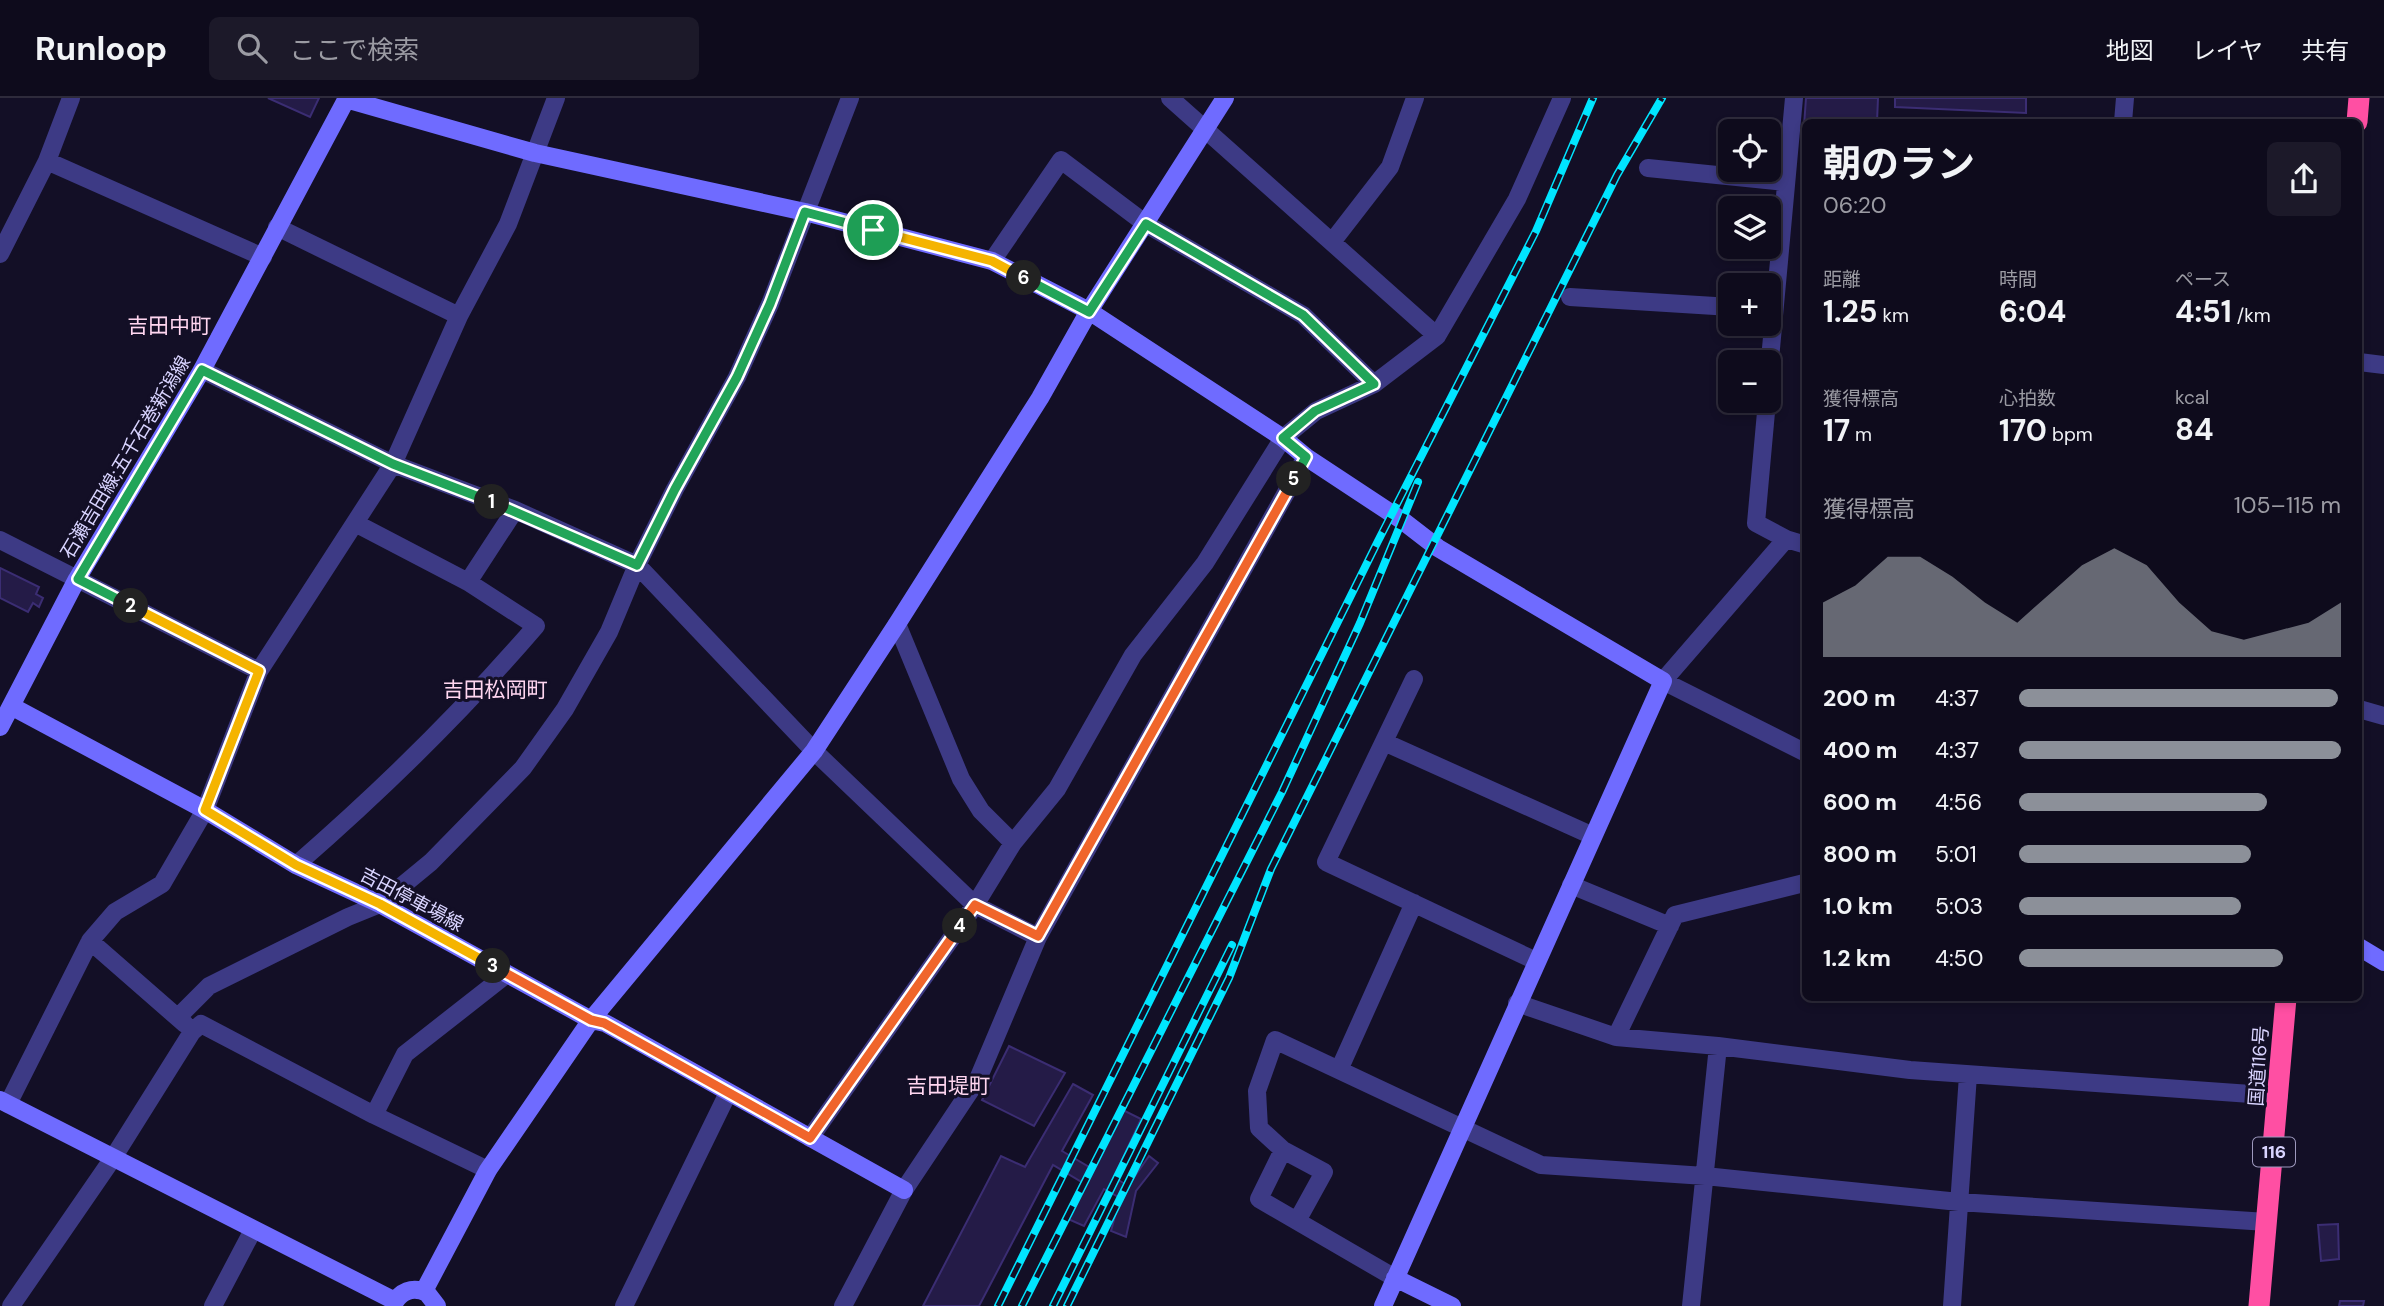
<!DOCTYPE html>
<html lang="ja">
<head>
<meta charset="utf-8">
<style>
  :root { --surface:#0e0b1c; --page:#1c1929; --text:#f1f3f6; --muted:#9b9ba3; --line:#2e2b3b; --accent:#8c9099 }
  body { margin:0; font-family:"DM Sans","Noto Sans JP",sans-serif; background:var(--page); color:var(--text); height:100vh; display:flex; flex-direction:column; font-size:26px; white-space:nowrap }
  * { box-sizing:border-box; margin:0 }
  p { font-size:23px; color:var(--muted) }
  .icon { flex:none; width:38px; height:38px; fill:none; stroke:currentColor; stroke-width:2; stroke-linecap:round; stroke-linejoin:round }
  .map { position:relative; flex:1; overflow:hidden }
  .side { position:absolute; left:1802px; top:21px; width:560px; height:882px; display:flex; flex-direction:column; background:var(--surface); border-radius:10px; box-shadow:0 4px 10px #0003,0 0 0 2px var(--line) }
  .side>* { flex:none }
  .tools { position:absolute; left:1718px; top:21px; display:grid; gap:14px }
  .tools a { display:grid; place-items:center; width:63px; height:63px; border-radius:10px; background:var(--surface); box-shadow:0 4px 10px #0003,0 0 0 2px var(--line); font-size:35px }
  .pin { position:absolute; display:grid; place-items:center; width:60px; height:60px; color:#fff; margin:-30px; border:4px solid #fff; border-radius:50%; box-shadow:0 2px 7px #0007 }
  .km { position:absolute; width:35px; height:35px; margin:-18px; border-radius:50%; background:#222; color:#fff; font-size:19px; line-height:35px; text-align:center }
  .round { display:grid; place-items:center; flex:none; width:74px; height:74px; border-radius:10px; background:var(--page) }
  .summary { display:flex; align-items:center; justify-content:space-between; height:119px; padding:0 21px }
  h1 { font-size:38px; font-weight:700; line-height:52px }
  .stats { display:grid; grid-template-columns:repeat(3,1fr); gap:10px; height:119px; padding:7px 21px }
  .stats div { display:grid; align-content:center }
  .stats b { font-size:30px; font-weight:700 }
  .stats small { font-size:19px; font-weight:400 }
  .stats p { font-size:19px }
  .chart { height:196px; padding:14px 21px }
  .chart p { display:flex; justify-content:space-between }
  .chart svg { width:100%; height:126px; margin-top:7px; fill:var(--accent); opacity:.7 }
  ul { padding:0 21px; list-style:none; font-size:23px }
  li { display:grid; grid-template-columns:112px 84px 1fr; align-items:center; height:52px }
  li i { height:18px; border-radius:9px; background:var(--accent) }
  header { display:flex; align-items:center; gap:42px; box-sizing:border-box; height:98px; padding:0 35px; background:var(--surface); border-bottom:2px solid var(--line) }
  header strong { font-size:33px }
  nav { display:flex; gap:38px; margin-inline-start:auto; font-size:24px }
  .search { width:490px; height:63px; background:var(--page); display:flex; align-items:center; gap:18px; box-sizing:border-box; padding:0 24px; border-radius:10px; color:var(--muted); font-size:26px }
  .map>svg:first-child { display:block }
</style>
</head>
<body>
<header>
<strong>Runloop</strong>
<div class="search"><svg class="icon" aria-label="search" viewBox="0 0 24 24"><circle cx="10" cy="10" r="6"/><path d="M15 15l6 6"/></svg>ここで検索</div>
<nav><a>地図</a><a>レイヤ</a><a>共有</a></nav>
</header>
<div class="map">
<svg width="2384" height="1208" viewBox="0 0 2384 1208">
  <rect width="100%" height="100%" fill="#130f26"/>
  <path fill="#241b47" stroke="#3b2d73" stroke-width="2" d="M 268,0 L 319,0 L 310,19 Z
    M 1806,0 L 1878,0 L 1877,24 L 1806,24 L 1806,43 L 1803,42 Z
    M 1895,0 L 2026,0 L 2026,15 L 1895,9 Z
    M 0,470 L 39,489 L 36,496 L 43,500 L 39,509 L 33,505 L 28,514 L 0,500 Z
    M 1009,948 L 1065,975 L 1034,1028 L 982,1002 Z
    M 1073,986 L 1093,997 L 1062,1053 L 1091,1070 L 1121,1011 L 1141,1021 L 1114,1079 L 1128,1088 L 1149,1058 L 1158,1065 L 1136,1093 L 1126,1139 L 1111,1133 L 1120,1100 L 1104,1091 L 1084,1128 L 1068,1121 L 1083,1085 L 1053,1067 L 979,1208 L 923,1208 L 1001,1058 L 1025,1069 Z
    M 2338,1126 L 2339,1161 L 2321,1163 L 2318,1127 Z
    M 2340,1203 L 2364,1203 L 2363,1208 L 2339,1208 Z"/>
  <g fill="none" stroke-linecap="round" stroke-linejoin="round">
    <path stroke="#3d3a85" stroke-width="18" d="M 1170,0 L 1437,238 L 1517,101 L 1562,0
      M 2123,24 L 2125,0
      M 47,63 L 263,159
      M 1648,70 L 1786,84
      M 277,129 L 459,218
      M 1332,144 L 1390,69 L 1415,0
      M 0,156 L 47,63 L 71,0
      M 992,163 L 1061,62 L 1146,126 L 1303,217 L 1374,286
      M 1570,199 L 1731,209
      M 2359,264 L 2384,267
      M 202,272 L 393,366 L 515,412 L 637,467 L 814,653 L 975,807 L 1038,839
      M 1769,272 L 1794,0
      M 1767,303 L 1756,425 L 1786,441 L 1806,447
      M 1786,441 L 1663,583 L 1806,655
      M 0,442 L 259,573
      M 468,484 L 515,412
      M 897,526 L 961,681 L 981,713 L 1013,745
      M 1414,581 L 1326,764 L 1536,863
      M 2359,611 L 2384,618
      M 1384,644 L 1593,738
      M 296,767 C 381,693 463,613 536,528 L 468,484 L 355,425
      M 1571,787 L 1670,828
      M 90,843 L 185,926
      M 1517,905 L 1616,939 L 1718,948 L 1910,972 L 2279,998
      M 178,919 L 209,888 L 348,819 L 380,806 L 431,764 L 523,670 L 565,611 L 609,534 L 637,467 L 675,391 L 737,279 L 770,206 L 850,0
      M 1616,939 L 1675,817 L 1804,785
      M 1339,972 L 1414,805
      M 8,1006 L 90,843 L 115,814 L 162,786 L 205,712 L 259,573 L 393,366 L 459,218 L 508,126 L 556,0
      M 374,1017 L 405,956 L 507,876
      M 810,1040 L 975,807 L 1013,745 L 1057,691 L 1133,557 L 1205,465 L 1283,340 L 1316,313 L 1374,286 L 1437,238
      M 1283,1052 L 1259,1030 L 1257,993 L 1275,942 L 1541,1067 L 1705,1078 L 1959,1104 L 2267,1124
      M 1297,1123 L 1324,1074 L 1283,1052 L 1259,1101 L 1395,1180
      M 11,1208 L 113,1060 L 192,934 L 201,926 L 374,1017 L 488,1072
      M 213,1208 L 253,1132
      M 624,1208 L 728,995
      M 843,1208 L 904,1092 L 978,981 L 1038,839 L 1306,359
      M 1691,1208 L 1718,948
      M 1952,1208 L 1968,977"/>
    <path stroke="#6f6bff" stroke-width="18" d="M 346,1 L 535,55 L 805,114 L 992,163 L 1089,213 L 1283,340 L 1306,359 L 1403,423 L 1438,450 L 1663,583 L 1383,1208
      M 11,608 L 205,712 L 296,767 L 380,806 L 591,922 L 605,925 L 904,1092
      M 0,629 L 77,481 L 202,272 L 347,0
      M 2359,849 L 2384,864
      M 0,1002 L 395,1203
      M 1395,1180 L 1452,1208
      M 424,1193 L 488,1072 L 591,922 L 814,653 L 897,526 L 1040,300 L 1089,213 L 1225,0
      M 393,1208 C 399,1193 413,1188 427,1195 L 437,1208"/>
    <path stroke="#ff4fa3" stroke-width="21" d="M 2357,24 L 2359,0
      M 2259,1208 L 2286,900"/>
    <g stroke="#00e5ff" stroke-width="8">
      <path id="rail" d="M 998,1208 L 1377,445 L 1536,133 L 1593,0
        M 1022,1208 L 1282,694 L 1360,525 L 1418,384
        M 1053,1208 L 1232,847
        M 1067,1208 L 1229,880 L 1271,771 L 1617,77 L 1662,0"/>
    </g>
    <use href="#rail" stroke="#130f26" stroke-width="5" stroke-dasharray="16" stroke-linecap="butt"/>
  </g>
  <g fill="none" stroke-linecap="round" stroke-linejoin="round">
    <g stroke="#fff" stroke-width="14">
      <path id="split-1" d="M 492,404 L 637,467 L 675,391 L 737,279 L 770,206 L 805,114 L 873,132"/>
    </g>
    <g stroke="#fff" stroke-width="14">
      <path id="split-2" d="M 131,508 L 78,481 L 202,272 L 393,366 L 492,404"/>
    </g>
    <g stroke="#fff" stroke-width="14">
      <path id="split-3" d="M 131,508 L 259,573 L 205,712 L 296,767 L 380,806 L 493,868"/>
    </g>
    <g stroke="#fff" stroke-width="14">
      <path id="split-4" d="M 493,868 L 591,922 L 604,925 L 810,1040 L 960,828"/>
    </g>
    <g stroke="#fff" stroke-width="14">
      <path id="split-5" d="M 960,828 L 975,807 L 1038,838 L 1294,381"/>
    </g>
    <g stroke="#fff" stroke-width="14">
      <path id="split-6" d="M 1024,180 L 1089,214 L 1146,126 L 1303,217 L 1374,286 L 1315,313 L 1283,340 L 1306,359 L 1294,381"/>
    </g>
    <g stroke="#fff" stroke-width="14">
      <path id="split-7" d="M 873,132 L 992,163 L 1024,180"/>
    </g>
    <use href="#split-1" stroke="#22a559" stroke-width="9"/>
    <use href="#split-2" stroke="#22a559" stroke-width="9"/>
    <use href="#split-3" stroke="#f5b400" stroke-width="9"/>
    <use href="#split-4" stroke="#f0652b" stroke-width="9"/>
    <use href="#split-5" stroke="#f0652b" stroke-width="9"/>
    <use href="#split-6" stroke="#22a559" stroke-width="9"/>
    <use href="#split-7" stroke="#f5b400" stroke-width="9"/>
  </g>
  <g text-anchor="middle" stroke-width="6" stroke-linejoin="round" paint-order="stroke">
    <rect fill="#130f26" stroke="#9e99be" stroke-width="2" x="2253" y="1039.5" width="42" height="29" rx="5"/>
    <g font-size="18" font-weight="bold" fill="#d9d4ff">
      <text x="2274" y="1060">116</text>
    </g>
    <g font-size="19" fill="#d9d4ff" stroke="#130f26">
      <text transform="translate(125 359) rotate(-59)" y="7">石瀬吉田線;五千石巻新潟線</text>
      <text transform="translate(412 801) rotate(28)" y="7">吉田停車場線</text>
      <text transform="translate(2258 968) rotate(-86)" y="7">国道116号</text>
    </g>
    <g font-size="21" fill="#ffd6f0" stroke="#130f26">
      <text x="169" y="235">吉田中町</text>
      <text x="495" y="599">吉田松岡町</text>
      <text x="948" y="995">吉田堤町</text>
    </g>
  </g>
</svg>
<div class="tools">
<a><svg class="icon" aria-label="locate" viewBox="0 0 24 24"><circle cx="12" cy="12" r="6"/><path d="M12 2v4M12 18v4M2 12h4M18 12h4"/></svg></a>
<a><svg class="icon" aria-label="layers" viewBox="0 0 24 24"><path d="M12 4l9 5-9 5-9-5zM3 14l9 5 9-5"/></svg></a>
<a>+</a>
<a>−</a>
</div>
<div class="pin" style="left:873px;top:132px;background:#1e9e55"><svg class="icon" aria-label="arrive" viewBox="0 0 24 24"><path d="M6 21V4h12l-3 4 3 4H6"/></svg></div>
<b class="km" style="left:492px;top:404px">1</b>
<b class="km" style="left:131px;top:508px">2</b>
<b class="km" style="left:493px;top:868px">3</b>
<b class="km" style="left:960px;top:828px">4</b>
<b class="km" style="left:1294px;top:381px">5</b>
<b class="km" style="left:1024px;top:180px">6</b>
<section class="side">
<div class="summary"><div><h1>朝のラン</h1><p>06:20</p></div><a class="round"><svg class="icon" aria-label="share" viewBox="0 0 24 24"><path d="M12 15V3M7 8l5-5 5 5M5 13v7h14v-7"/></svg></a></div>
<div class="stats">
<div><p>距離</p><b>1.25<small> km</small></b></div>
<div><p>時間</p><b>6:04</b></div>
<div><p>ペース</p><b>4:51<small> /km</small></b></div>
</div>
<div class="stats">
<div><p>獲得標高</p><b>17<small> m</small></b></div>
<div><p>心拍数</p><b>170<small> bpm</small></b></div>
<div><p>kcal</p><b>84</b></div>
</div>
<div class="chart"><p><span>獲得標高</span>105–115 m</p>
<svg viewBox="0 0 160 44" preserveAspectRatio="none"><path d="M0 44V25L10 19L20 9L30 9L40 16L50 25L60 32L70 22L80 12L90 6L100 12L110 25L120 35L130 38L140 35L150 32L160 25V44z"/></svg>
</div>
<ul>
<li><b>200 m</b>4:37<i style="width:99%"></i></li>
<li><b>400 m</b>4:37<i style="width:100%"></i></li>
<li><b>600 m</b>4:56<i style="width:77%"></i></li>
<li><b>800 m</b>5:01<i style="width:72%"></i></li>
<li><b>1.0 km</b>5:03<i style="width:69%"></i></li>
<li><b>1.2 km</b>4:50<i style="width:82%"></i></li>
</ul>
</section>
</div>
</body>
</html>
